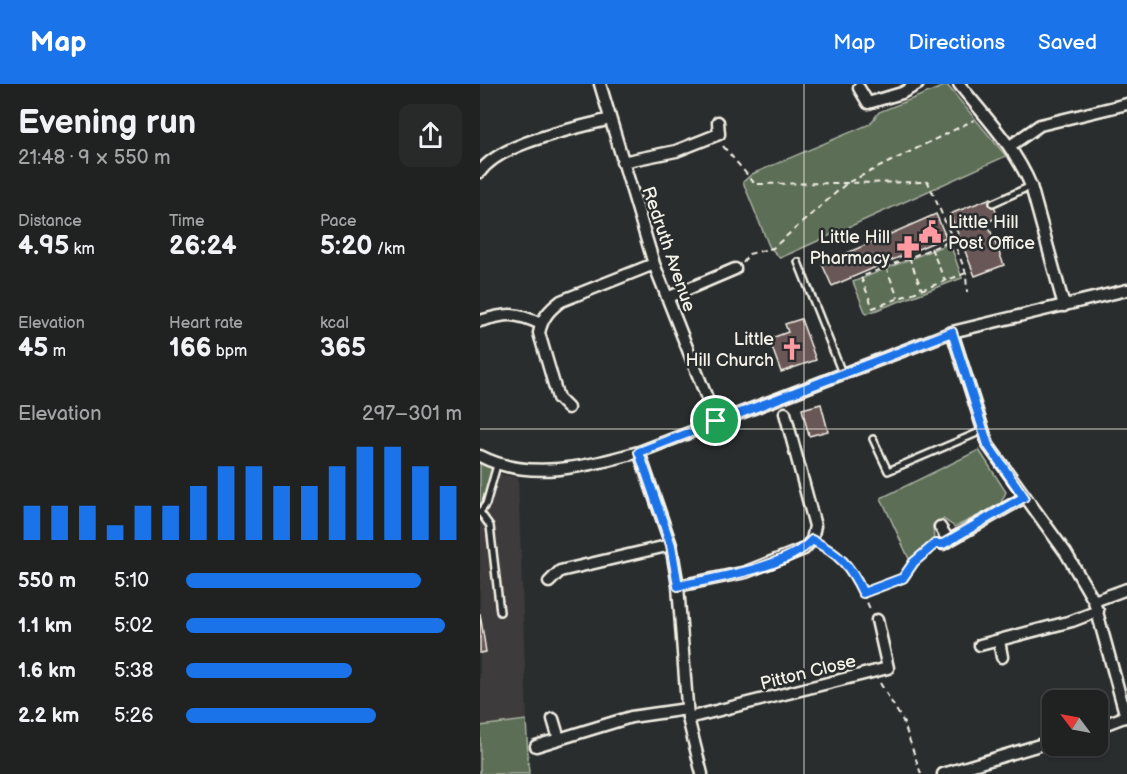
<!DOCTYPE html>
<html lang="en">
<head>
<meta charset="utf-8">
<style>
  :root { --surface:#202222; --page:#282a2a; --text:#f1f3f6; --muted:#a2a4a5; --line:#3d3f40; --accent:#1a73e8 }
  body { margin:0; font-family:"Balsamiq Sans",sans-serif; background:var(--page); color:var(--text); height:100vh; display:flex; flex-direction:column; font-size:22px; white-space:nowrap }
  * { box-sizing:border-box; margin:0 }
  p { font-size:20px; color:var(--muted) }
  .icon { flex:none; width:33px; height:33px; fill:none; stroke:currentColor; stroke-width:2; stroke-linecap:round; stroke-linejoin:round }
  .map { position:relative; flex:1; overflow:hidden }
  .panel { display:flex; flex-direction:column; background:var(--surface); width:480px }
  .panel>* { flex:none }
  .needle { width:39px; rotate:302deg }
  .fabs { position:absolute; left:562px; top:606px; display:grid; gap:12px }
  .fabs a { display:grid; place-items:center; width:66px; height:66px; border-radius:12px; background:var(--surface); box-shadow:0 2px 4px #0004,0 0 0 2px var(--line); font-size:30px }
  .pin { position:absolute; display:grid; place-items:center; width:51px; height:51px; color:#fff; margin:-26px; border:3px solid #fff; border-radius:50%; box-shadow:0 2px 6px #0007 }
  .round { display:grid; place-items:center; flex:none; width:63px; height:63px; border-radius:12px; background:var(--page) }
  .summary { display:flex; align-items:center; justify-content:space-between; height:102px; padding:0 18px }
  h1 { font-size:33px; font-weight:700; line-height:45px }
  .figures { display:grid; grid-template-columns:repeat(3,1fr); gap:9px; height:102px; padding:6px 18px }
  .figures div { display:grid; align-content:center }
  .figures b { font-size:26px; font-weight:700 }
  .figures small { font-size:16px; font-weight:400 }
  .figures p { font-size:16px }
  .chart { height:168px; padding:12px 18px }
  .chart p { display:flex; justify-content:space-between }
  .chart svg { width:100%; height:108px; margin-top:6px; stroke:var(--accent); stroke-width:6 }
  ul { padding:0 18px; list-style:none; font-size:20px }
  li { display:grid; grid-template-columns:96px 72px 1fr; align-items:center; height:45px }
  li i { height:15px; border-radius:8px; background:var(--accent) }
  header { display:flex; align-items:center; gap:36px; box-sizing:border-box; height:84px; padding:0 30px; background:var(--accent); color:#fff }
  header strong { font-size:28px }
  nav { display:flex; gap:33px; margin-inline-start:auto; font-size:21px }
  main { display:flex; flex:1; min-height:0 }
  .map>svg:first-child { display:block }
</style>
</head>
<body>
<header>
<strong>Map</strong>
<nav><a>Map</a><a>Directions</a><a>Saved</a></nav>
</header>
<main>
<section class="panel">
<div class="summary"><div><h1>Evening run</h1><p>21:48 · 9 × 550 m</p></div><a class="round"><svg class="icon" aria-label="share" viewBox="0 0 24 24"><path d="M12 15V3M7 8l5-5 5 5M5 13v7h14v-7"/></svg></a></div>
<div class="figures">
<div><p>Distance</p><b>4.95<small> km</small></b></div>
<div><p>Time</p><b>26:24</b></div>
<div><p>Pace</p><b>5:20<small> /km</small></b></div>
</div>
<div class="figures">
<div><p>Elevation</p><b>45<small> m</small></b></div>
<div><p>Heart rate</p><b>166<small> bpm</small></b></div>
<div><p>kcal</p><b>365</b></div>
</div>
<div class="chart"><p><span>Elevation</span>297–301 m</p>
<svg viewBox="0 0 160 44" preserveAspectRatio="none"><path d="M5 44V30M15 44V30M25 44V30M35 44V38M45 44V30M55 44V30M65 44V22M75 44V14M85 44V14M95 44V22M105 44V22M115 44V14M125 44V6M135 44V6M145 44V14M155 44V22"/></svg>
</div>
<ul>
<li><b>550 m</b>5:10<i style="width:85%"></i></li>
<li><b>1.1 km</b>5:02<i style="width:94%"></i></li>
<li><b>1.6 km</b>5:38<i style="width:60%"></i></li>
<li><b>2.2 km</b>5:26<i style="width:69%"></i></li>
</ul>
</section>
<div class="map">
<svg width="647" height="690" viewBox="0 0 647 690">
  <rect width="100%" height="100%" fill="#2a2d2e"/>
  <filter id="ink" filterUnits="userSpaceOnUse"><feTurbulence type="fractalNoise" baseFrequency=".0167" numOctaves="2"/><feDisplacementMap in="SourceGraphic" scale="12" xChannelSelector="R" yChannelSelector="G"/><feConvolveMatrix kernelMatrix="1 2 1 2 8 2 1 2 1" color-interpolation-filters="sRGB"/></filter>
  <g filter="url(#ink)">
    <path fill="#3d3a3a" d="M 0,381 L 23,391 L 38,393 L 49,690 L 0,690 Z"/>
    <path fill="#5c6e57" stroke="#a8b0a0" stroke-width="1.5" d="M 467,1 L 526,72 L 300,174 L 289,162 L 263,98 L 272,90 L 390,40 L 399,28 Z
      M 470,159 L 482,194 L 386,230 L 373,198 Z
      M 499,366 L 526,408 L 520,421 L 475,443 L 463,435 L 453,441 L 454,457 L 430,477 L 401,414 Z
      M 0,372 L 17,381 L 6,420 L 0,428 Z
      M 46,636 L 49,690 L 0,690 L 0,642 Z"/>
    <path fill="#695756" stroke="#f4f1e8" stroke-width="1.5" d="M 511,114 L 518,133 L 507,138 L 524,181 L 495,192 L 470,130 Z
      M 456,130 L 466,153 L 352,202 L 342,180 Z
      M 321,235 L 336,276 L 301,288 L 289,255 L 308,248 L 305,240 Z
      M 341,320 L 348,347 L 329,352 L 322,325 Z
      M 0,529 L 6,568 L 0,569 Z"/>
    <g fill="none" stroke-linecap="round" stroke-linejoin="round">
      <g stroke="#f4f1e8" stroke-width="10">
        <path id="service" d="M 513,119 L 551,102
          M 318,178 L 362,289
          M 393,355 L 408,387 L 502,347
          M 0,428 L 10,442 L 20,528
          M 0,428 L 6,420 L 17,381"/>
      </g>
      <g stroke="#f4f1e8" stroke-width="15">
        <path id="minor" d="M 120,0 L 174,180 L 236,337
          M 479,0 C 505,33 535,63 551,102 L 584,222
          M 379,4 L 388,19 L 422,9 L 438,0
          M 530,62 L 560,41 L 647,20
          M 142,78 L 196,67 L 239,50 L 238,38
          M 0,88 C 21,58 95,45 130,35
          M 187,214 L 255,185
          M 0,237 C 27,229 35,228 61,240
          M 472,248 L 508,361 L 586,469 L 614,517 L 646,633
          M 88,324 L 78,314 L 59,249 C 62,234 69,226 81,217 L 174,180
          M 159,368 L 191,461 L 198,502 L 208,634 L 222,690
          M 0,372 C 50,398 108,382 159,368 L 472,248 L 647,206
          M 460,443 L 469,457
          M 463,460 L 545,413
          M 69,498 L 80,487 L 191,461
          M 198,502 L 266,488 L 324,465 L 332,456 L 335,442 L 305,329
          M 614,517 L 647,505
          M 519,557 L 522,573
          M 500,561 L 592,537 L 618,527
          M 208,634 L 408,584 L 397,536
          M 73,635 L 79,655
          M 618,643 L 647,632
          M 56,662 L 151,633 L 207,625
          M 463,690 L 573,657"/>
      </g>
      <path stroke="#f4f1e8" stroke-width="2" stroke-dasharray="6 4.5" stroke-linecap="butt" d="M 243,62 L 275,100 L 448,98 L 473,156
        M 451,164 L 465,197
        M 429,173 L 442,206
        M 263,179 L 269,170 L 293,164 L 367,99 L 494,36
        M 406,183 L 418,214
        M 486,189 L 393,224 L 381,193 L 473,156 L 486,189 L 487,208
        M 342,462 L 372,486 L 383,509 L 423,494 L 434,478 L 452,462
        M 383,509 L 390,525
        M 400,599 L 423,637 L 441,690"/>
      <use href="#service" stroke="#2a2d2e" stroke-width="5"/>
      <use href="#minor" stroke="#2a2d2e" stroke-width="10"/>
    </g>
  </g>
  <g fill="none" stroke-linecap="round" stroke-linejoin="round" filter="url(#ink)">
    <g stroke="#fff" stroke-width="12">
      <path id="route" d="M 472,248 L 508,361 L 544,413 L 463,460 L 455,460 L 434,478 L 423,494 L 383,509 C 370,481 359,470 332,456 C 307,484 234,494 198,502 L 191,461 L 159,368 Z"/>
    </g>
    <use href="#route" stroke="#1a73e8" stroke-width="8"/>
  </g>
  <path fill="none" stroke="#f4f1e8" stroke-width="1.5" stroke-opacity="0.55" d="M 324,0 L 324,690M 0,345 L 647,345"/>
  <defs>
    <g id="civic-bare" transform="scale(1.8)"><path d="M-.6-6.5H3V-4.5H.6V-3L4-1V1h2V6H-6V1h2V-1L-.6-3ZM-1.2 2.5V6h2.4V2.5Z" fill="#ff9aa2" stroke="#2a2d2e" stroke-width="2.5" paint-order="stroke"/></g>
    <g id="pharmacy-bare" transform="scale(1.8)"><path d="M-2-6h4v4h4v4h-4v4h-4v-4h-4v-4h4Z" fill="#ff9aa2" stroke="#2a2d2e" stroke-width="2.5" paint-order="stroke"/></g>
    <g id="church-bare" transform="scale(1.8)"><path d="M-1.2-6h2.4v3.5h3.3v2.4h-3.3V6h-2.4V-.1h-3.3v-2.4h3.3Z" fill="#ff9aa2" stroke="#2a2d2e" stroke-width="2.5" paint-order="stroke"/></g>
  </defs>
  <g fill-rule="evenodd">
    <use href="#civic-bare" x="450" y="148"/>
    <use href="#pharmacy-bare" x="428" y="163"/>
    <use href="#church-bare" x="312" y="265"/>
  </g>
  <g text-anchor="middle" stroke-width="5" stroke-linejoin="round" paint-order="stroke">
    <g font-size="18" fill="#f4f1e8" stroke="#2a2d2e" text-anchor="end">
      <text x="468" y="144" text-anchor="start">Little Hill<tspan x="468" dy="21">Post Office</tspan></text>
      <text x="410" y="159">Little Hill<tspan x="410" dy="21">Pharmacy</tspan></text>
      <text x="294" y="261">Little<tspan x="294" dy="21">Hill Church</tspan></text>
    </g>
    <g font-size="18" fill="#f4f1e8" stroke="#2a2d2e">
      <text transform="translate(189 165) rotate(71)" y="6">Redruth Avenue</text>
      <text transform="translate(328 588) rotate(-14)" y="6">Pitton Close</text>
    </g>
  </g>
</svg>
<div class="fabs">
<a><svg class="needle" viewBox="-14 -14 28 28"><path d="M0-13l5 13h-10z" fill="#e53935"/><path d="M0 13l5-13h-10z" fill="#a2a4a5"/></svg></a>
</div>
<div class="pin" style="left:236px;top:337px;background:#1e9e55"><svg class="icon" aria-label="arrive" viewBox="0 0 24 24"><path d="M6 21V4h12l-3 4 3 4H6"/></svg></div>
</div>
</main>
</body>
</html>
